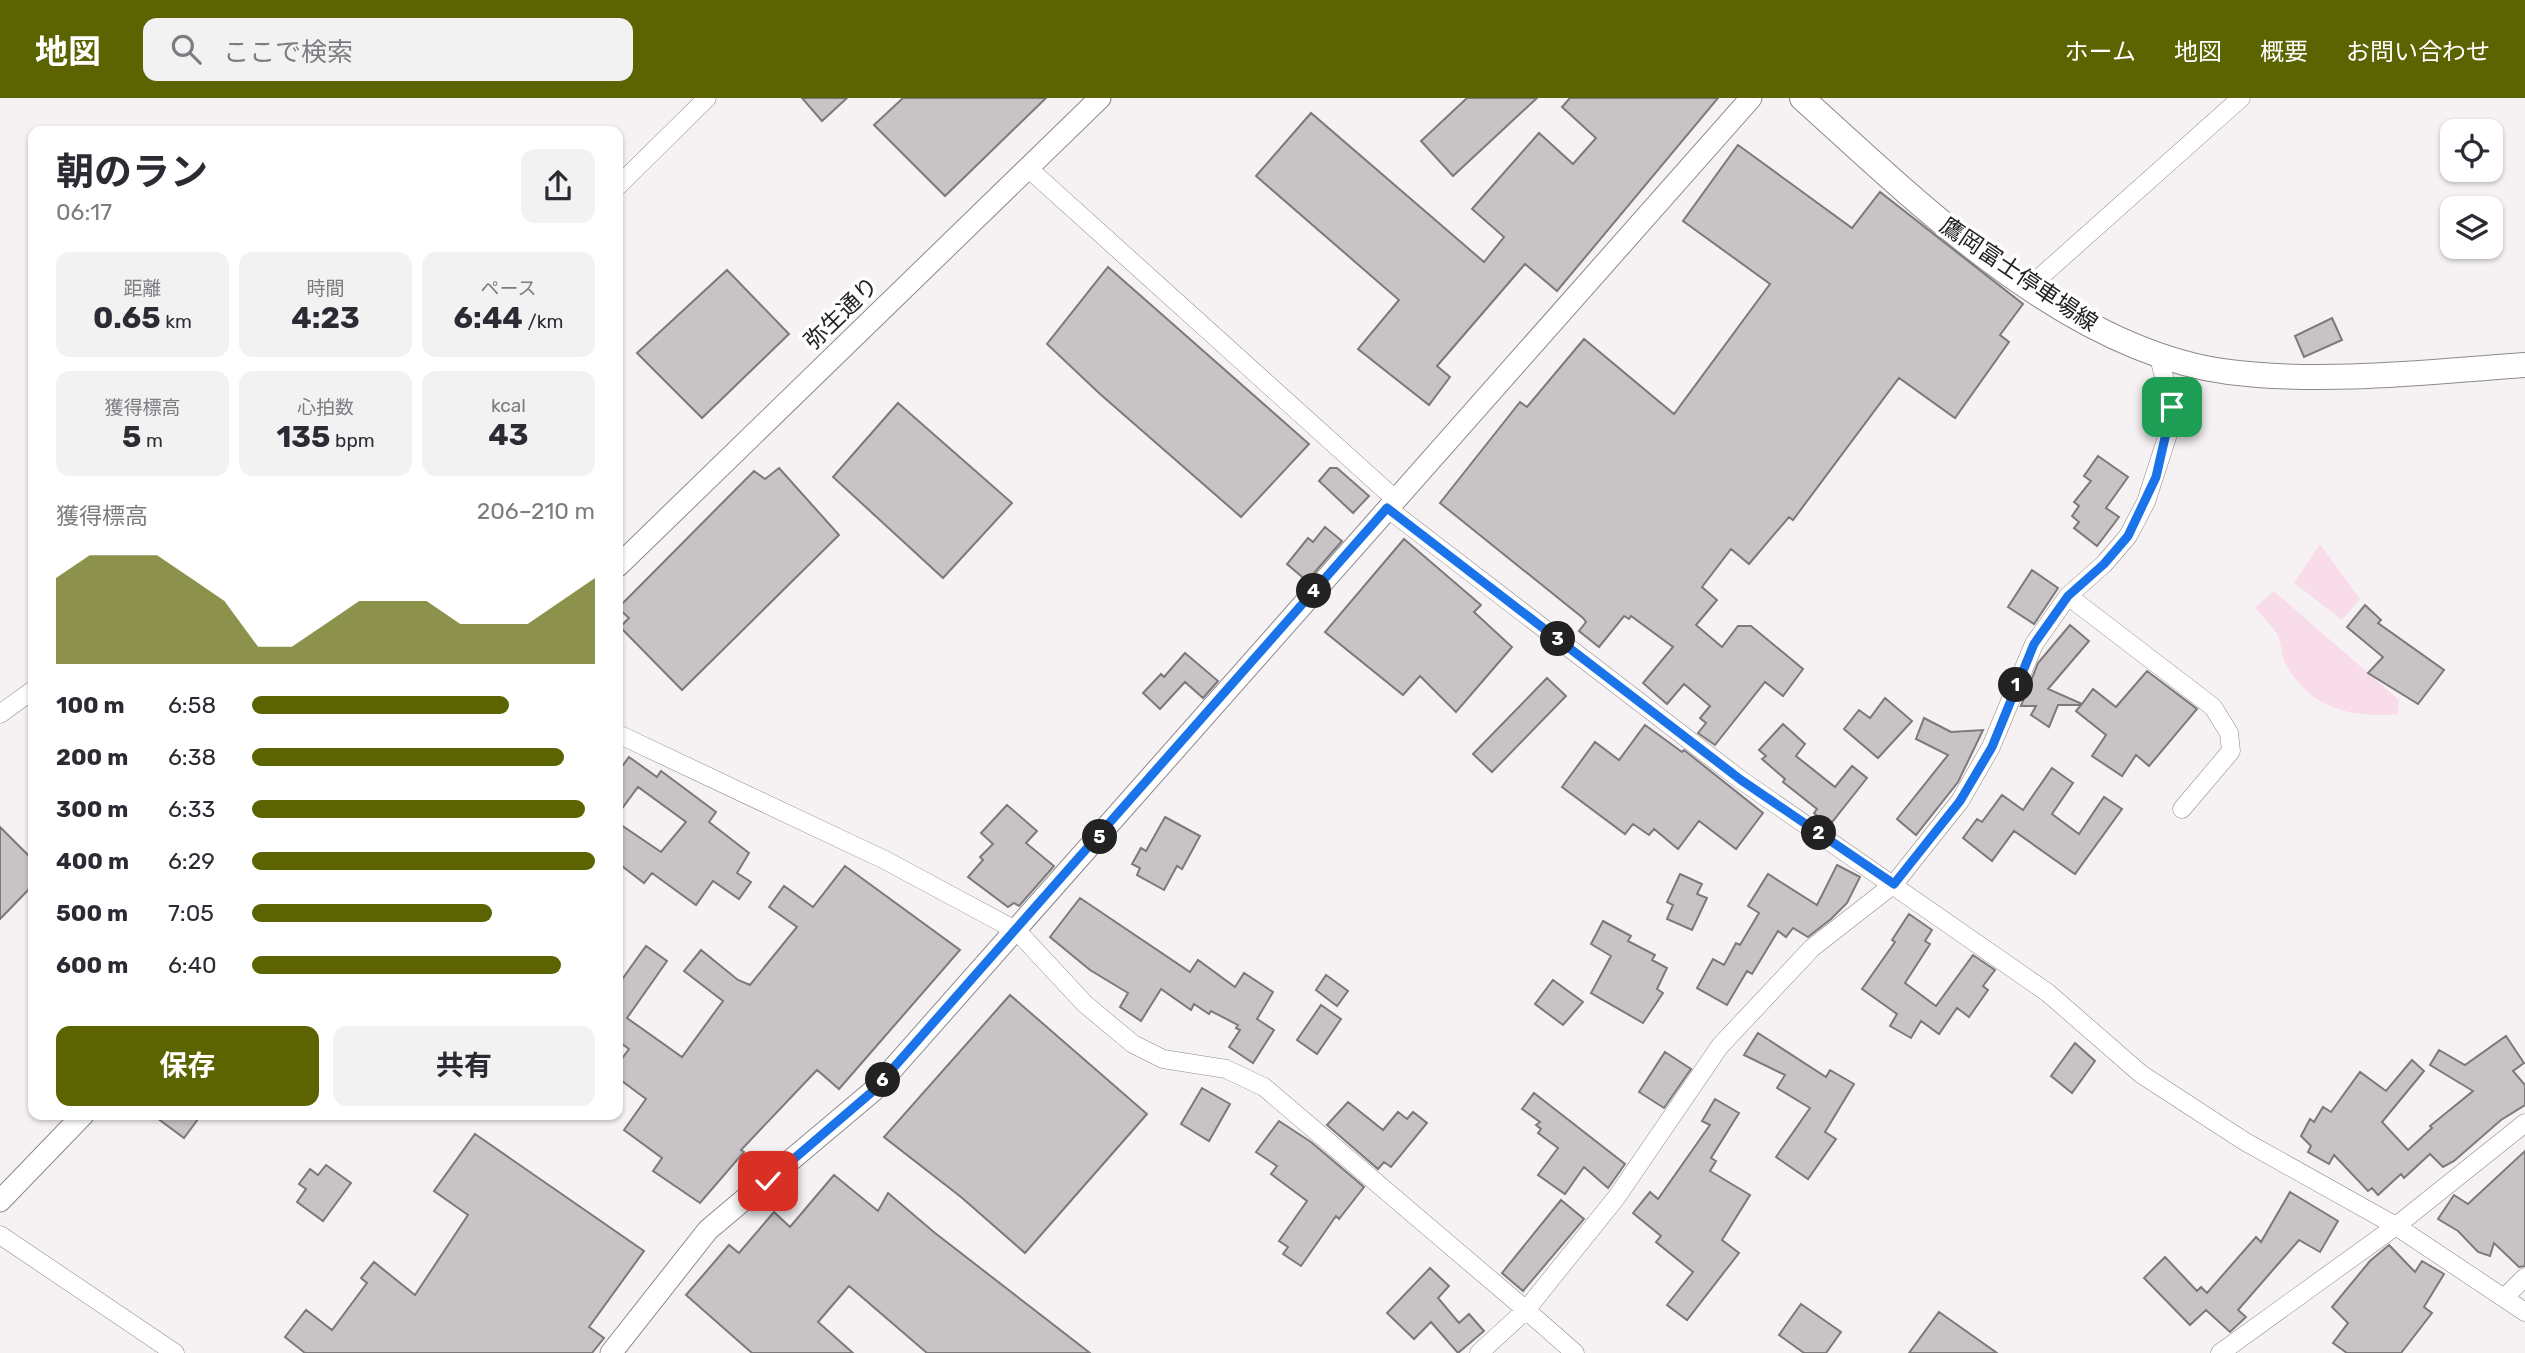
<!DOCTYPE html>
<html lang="ja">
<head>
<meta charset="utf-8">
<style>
  :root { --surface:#fff; --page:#f2f2f3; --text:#2b2b33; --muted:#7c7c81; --accent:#5c6401 }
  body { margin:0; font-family:Rubik,"Noto Sans JP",sans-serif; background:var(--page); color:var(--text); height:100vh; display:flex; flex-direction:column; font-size:26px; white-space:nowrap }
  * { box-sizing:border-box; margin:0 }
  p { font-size:23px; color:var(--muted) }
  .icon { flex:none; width:38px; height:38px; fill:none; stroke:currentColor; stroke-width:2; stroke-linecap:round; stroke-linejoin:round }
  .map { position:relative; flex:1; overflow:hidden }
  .side { position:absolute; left:28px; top:28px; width:595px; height:994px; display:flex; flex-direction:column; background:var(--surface); border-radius:14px; box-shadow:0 2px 5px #0004 }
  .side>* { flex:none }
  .fabs { position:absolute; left:2440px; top:21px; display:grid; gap:14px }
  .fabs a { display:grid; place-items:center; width:63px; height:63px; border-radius:14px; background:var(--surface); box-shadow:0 2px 5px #0004; font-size:35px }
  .pin { position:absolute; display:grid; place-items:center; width:60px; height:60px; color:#fff; margin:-30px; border-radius:14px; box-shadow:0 4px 10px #0006 }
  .km { position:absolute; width:35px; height:35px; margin:-18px; border-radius:50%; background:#222; color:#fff; font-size:19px; line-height:35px; text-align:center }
  .round { display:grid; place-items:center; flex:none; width:74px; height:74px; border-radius:14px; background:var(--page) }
  .summary { display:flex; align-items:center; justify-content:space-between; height:119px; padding:0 28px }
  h1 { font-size:38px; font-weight:700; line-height:52px }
  .metrics { display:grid; grid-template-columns:repeat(3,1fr); gap:10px; height:119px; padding:7px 28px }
  .metrics div { display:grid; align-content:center; border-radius:14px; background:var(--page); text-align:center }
  .metrics b { font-size:30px; font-weight:700 }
  .metrics small { font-size:19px; font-weight:400 }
  .metrics p { font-size:19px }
  .chart { height:196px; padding:14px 28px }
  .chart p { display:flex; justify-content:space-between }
  .chart svg { width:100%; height:126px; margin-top:7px; fill:var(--accent); opacity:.7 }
  .action { display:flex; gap:14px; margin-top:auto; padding:14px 28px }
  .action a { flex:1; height:80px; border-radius:14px; background:var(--accent); color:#fff; font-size:28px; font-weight:700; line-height:80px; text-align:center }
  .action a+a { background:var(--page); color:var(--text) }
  ul { padding:0 28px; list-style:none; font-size:23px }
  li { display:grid; grid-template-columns:112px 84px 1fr; align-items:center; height:52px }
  li i { height:18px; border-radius:9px; background:var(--accent) }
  header { display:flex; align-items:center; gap:42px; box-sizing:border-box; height:98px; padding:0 35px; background:var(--accent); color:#fff }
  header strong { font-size:33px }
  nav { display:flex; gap:38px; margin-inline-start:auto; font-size:24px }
  .search { width:490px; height:63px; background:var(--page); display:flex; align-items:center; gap:18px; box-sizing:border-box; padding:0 24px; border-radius:14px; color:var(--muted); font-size:26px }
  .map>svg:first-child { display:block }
</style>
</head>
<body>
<header>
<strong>地図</strong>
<div class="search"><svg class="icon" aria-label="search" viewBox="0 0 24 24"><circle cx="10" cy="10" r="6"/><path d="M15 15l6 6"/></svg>ここで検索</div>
<nav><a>ホーム</a><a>地図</a><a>概要</a><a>お問い合わせ</a></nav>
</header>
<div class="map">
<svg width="2525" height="1255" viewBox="0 0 2525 1255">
  <rect width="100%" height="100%" fill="#f6f2f4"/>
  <path fill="#f9dce9" d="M 2320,446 L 2360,501 L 2342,522 L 2294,485 Z
    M 2274,493 L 2399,602 L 2398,616 C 2351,620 2311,611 2286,567 C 2281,559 2282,549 2279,540 C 2275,530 2263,519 2255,510 Z"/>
  <path fill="#c8c4c6" stroke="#7d797b" stroke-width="2" d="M 802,0 L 847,0 L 822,23 Z
    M 903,0 L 1046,0 L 945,98 L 874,27 Z
    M 1467,0 L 1537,0 L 1453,78 L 1421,43 Z
    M 1570,0 L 1718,0 L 1557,193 L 1525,166 L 1437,268 L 1450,279 L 1429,307 L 1358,251 L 1399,202 L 1256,78 L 1311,15 L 1484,164 L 1504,139 L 1472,111 L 1539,35 L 1573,66 L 1596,40 L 1562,9 Z
    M 1738,47 L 1852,130 L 1880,94 L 2023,206 L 2000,237 L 2009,244 L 1955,320 L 1899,280 L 1793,422 L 1789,419 L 1749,466 L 1731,451 L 1702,489 L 1717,502 L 1696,527 L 1722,549 L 1738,528 L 1751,528 L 1803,571 L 1783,598 L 1765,584 L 1715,647 L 1698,635 L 1706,625 L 1700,620 L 1710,608 L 1684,586 L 1667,606 L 1643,585 L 1673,549 L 1631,518 L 1629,521 L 1624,518 L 1599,549 L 1579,533 L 1586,524 L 1583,520 L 1440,405 L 1520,304 L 1527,309 L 1584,241 L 1674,316 L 1770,186 L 1683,123 Z
    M 1108,169 L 1309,346 L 1241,419 L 1100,296 L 1047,246 Z
    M 727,172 L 789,236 L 702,320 L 637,255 Z
    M 2332,220 L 2342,242 L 2304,259 L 2295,238 Z
    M 898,305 L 1012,405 L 943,480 L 833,379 Z
    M 2098,358 L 2128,379 L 2106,410 L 2119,419 L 2097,448 L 2074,430 L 2079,424 L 2072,418 L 2079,408 L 2074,404 L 2091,383 L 2084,378 Z
    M 779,370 L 839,437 L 682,592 L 620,529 L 629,520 L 618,510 L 754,373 L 765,381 Z
    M 1330,370 L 1337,370 L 1369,398 L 1353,415 L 1319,383 Z
    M 1325,429 L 1342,443 L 1307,483 L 1287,466 L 1308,440 L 1313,444 Z
    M 1404,441 L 1481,507 L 1474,514 L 1512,549 L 1456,614 L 1420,578 L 1403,597 L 1325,534 Z
    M 2032,472 L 2058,490 L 2034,526 L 2008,509 Z
    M 2365,507 L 2381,522 L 2378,525 L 2444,572 L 2418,606 L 2368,575 L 2383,559 L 2347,529 Z
    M 2070,527 L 2089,543 L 2048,591 L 2082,606 L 2093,591 L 2116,609 L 2147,573 L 2197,611 L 2149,668 L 2136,657 L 2122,678 L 2092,658 L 2106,637 L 2076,613 L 2081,607 L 2058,607 L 2049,629 L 2031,617 L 2036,608 L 2021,608 L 2038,565 Z
    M 1185,555 L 1218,583 L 1203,600 L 1185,584 L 1160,611 L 1143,595 L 1161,576 L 1164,579 Z
    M 1547,580 L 1566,598 L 1492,674 L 1473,656 Z
    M 1885,600 L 1912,623 L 1878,660 L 1844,631 L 1859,612 L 1870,620 Z
    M 1924,620 L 1951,634 L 1983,632 L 1958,684 L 1916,737 L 1897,721 L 1948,657 L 1916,641 Z
    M 1783,626 L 1805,646 L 1796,658 L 1835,689 L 1852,668 L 1867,680 L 1829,728 L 1814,715 L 1817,711 L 1783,684 L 1785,681 L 1762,661 L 1766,658 L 1759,652 Z
    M 1645,627 L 1682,654 L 1684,652 L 1763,715 L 1736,751 L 1699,723 L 1678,751 L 1654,731 L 1649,737 L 1633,726 L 1625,736 L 1562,689 L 1595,644 L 1619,662 Z
    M 629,659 L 657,679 L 661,673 L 716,714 L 709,724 L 749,755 L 737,775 L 751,784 L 739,801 L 713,783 L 696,807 L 652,775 L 644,785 L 618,765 L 618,725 L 661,754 L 686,724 L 638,689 L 618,716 L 618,674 Z
    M 2052,670 L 2073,685 L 2052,716 L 2079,736 L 2104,699 L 2122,711 L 2075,776 L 2014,733 L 1992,763 L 1963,740 L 1977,721 L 1982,724 L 2002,697 L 2023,712 Z
    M 1007,707 L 1037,733 L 1026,745 L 1054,768 L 1019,808 L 1014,805 L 1008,809 L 968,779 L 983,762 L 980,759 L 993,746 L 981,735 Z
    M 1165,719 L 1200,738 L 1182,771 L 1177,768 L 1164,792 L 1137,777 L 1140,770 L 1132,766 L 1141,750 L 1146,753 Z
    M 0,729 L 33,762 L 33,787 L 0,821 Z
    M 1837,767 L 1860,779 L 1847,805 L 1831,821 L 1808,839 L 1793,830 L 1786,839 L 1778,833 L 1752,876 L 1747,873 L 1727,907 L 1697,890 L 1713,861 L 1724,867 L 1736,845 L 1740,847 L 1759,815 L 1748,808 L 1768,776 L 1817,807 Z
    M 845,768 L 960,852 L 839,991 L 817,972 L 741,1052 L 744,1054 L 700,1105 L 653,1073 L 662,1060 L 624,1032 L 646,1001 L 618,980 L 618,966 L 629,951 L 618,943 L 618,887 L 646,848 L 667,863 L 627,920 L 682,959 L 723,903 L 684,873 L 701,852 L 738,882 L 750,887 L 797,829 L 769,809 L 784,788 L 813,809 Z
    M 1680,776 L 1702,786 L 1697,796 L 1707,800 L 1692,832 L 1667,821 L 1673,807 L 1667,804 Z
    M 1080,800 L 1190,874 L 1198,862 L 1235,889 L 1244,875 L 1273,894 L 1257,921 L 1274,932 L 1253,965 L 1229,949 L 1240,932 L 1236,930 L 1238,927 L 1211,913 L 1209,916 L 1194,906 L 1191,912 L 1161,891 L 1141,923 L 1120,909 L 1128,895 L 1090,872 L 1050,839 Z
    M 1909,816 L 1932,832 L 1925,843 L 1930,846 L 1905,885 L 1936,908 L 1973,857 L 1995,872 L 1983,888 L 1988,892 L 1969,919 L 1957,910 L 1939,936 L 1921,923 L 1911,940 L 1890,928 L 1897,916 L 1862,891 L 1895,844 L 1892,842 Z
    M 1603,823 L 1631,838 L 1628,843 L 1655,857 L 1652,862 L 1667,870 L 1657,891 L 1663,895 L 1643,925 L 1591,895 L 1611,858 L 1591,846 Z
    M 1326,877 L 1348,893 L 1337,908 L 1316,892 Z
    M 1553,882 L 1583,904 L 1563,927 L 1535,906 Z
    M 1010,897 L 1147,1016 L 1025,1155 L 961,1099 L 884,1039 Z
    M 1321,907 L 1341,921 L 1317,956 L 1297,942 Z
    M 1758,935 L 1826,979 L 1830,972 L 1854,986 L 1825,1034 L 1836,1041 L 1808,1081 L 1776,1059 L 1810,1010 L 1777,990 L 1785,977 L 1744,957 Z
    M 2506,938 L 2524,965 L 2513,973 L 2525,987 L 2525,1007 L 2501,1022 L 2454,1063 L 2443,1069 L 2430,1056 L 2404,1080 L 2401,1076 L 2378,1097 L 2372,1090 L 2368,1093 L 2334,1057 L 2329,1066 L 2308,1054 L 2311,1048 L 2301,1038 L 2310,1021 L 2314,1024 L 2323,1009 L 2331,1014 L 2360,974 L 2386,993 L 2412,962 L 2424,973 L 2382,1024 L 2408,1052 L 2432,1030 L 2430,1028 L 2473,993 L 2430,967 L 2439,952 L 2465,967 Z
    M 2075,945 L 2095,963 L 2072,995 L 2051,978 Z
    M 1665,954 L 1691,971 L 1664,1010 L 1639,994 Z
    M 1202,990 L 1230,1006 L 1209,1043 L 1181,1026 Z
    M 1534,995 L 1625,1066 L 1608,1090 L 1584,1069 L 1565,1096 L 1538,1077 L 1558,1050 L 1538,1035 L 1541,1031 L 1536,1027 L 1540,1024 L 1522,1011 Z
    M 1715,1001 L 1739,1015 L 1711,1060 L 1716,1063 L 1710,1073 L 1750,1097 L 1722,1142 L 1739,1155 L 1687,1222 L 1667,1207 L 1693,1174 L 1656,1144 L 1661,1138 L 1633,1115 L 1650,1094 L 1658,1101 L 1710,1027 L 1702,1023 Z
    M 1348,1004 L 1383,1032 L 1398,1014 L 1407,1021 L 1413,1014 L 1427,1025 L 1391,1069 L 1384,1064 L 1378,1071 L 1327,1027 Z
    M 153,1017 L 201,1017 L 184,1040 Z
    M 1279,1023 L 1311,1044 L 1364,1089 L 1339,1121 L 1336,1118 L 1301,1168 L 1283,1156 L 1288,1149 L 1279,1143 L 1307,1103 L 1271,1076 L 1277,1068 L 1256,1054 Z
    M 475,1036 L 644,1153 L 589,1229 L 604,1240 L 592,1255 L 305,1255 L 285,1239 L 306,1212 L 332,1232 L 367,1185 L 361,1180 L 374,1164 L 415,1197 L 468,1117 L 434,1093 Z
    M 2525,1053 L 2525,1168 L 2519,1169 L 2494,1145 L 2490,1158 L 2478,1154 L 2458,1133 L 2438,1121 L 2454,1097 L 2468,1106 Z
    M 326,1067 L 351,1085 L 323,1123 L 297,1104 L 306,1091 L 299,1086 L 310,1071 L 318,1077 Z
    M 834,1077 L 878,1113 L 888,1095 L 935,1135 L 1090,1255 L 927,1255 L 849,1188 L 818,1224 L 853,1255 L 752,1255 L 686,1197 L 729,1147 L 739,1155 L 774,1114 L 790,1129 Z
    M 2290,1094 L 2338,1123 L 2320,1154 L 2299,1142 L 2238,1212 L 2246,1219 L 2230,1234 L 2206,1212 L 2190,1227 L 2144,1180 L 2165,1159 L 2197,1193 L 2201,1189 L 2207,1195 L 2256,1139 L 2261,1144 Z
    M 1561,1102 L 1584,1121 L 1523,1193 L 1502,1175 Z
    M 2389,1147 L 2415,1174 L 2422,1163 L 2444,1176 L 2424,1209 L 2432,1215 L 2401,1255 L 2347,1255 L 2333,1245 L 2348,1225 L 2332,1209 L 2370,1163 Z
    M 1430,1170 L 1449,1188 L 1438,1200 L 1459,1225 L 1469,1216 L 1484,1233 L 1458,1255 L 1431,1224 L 1414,1241 L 1387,1215 Z
    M 1801,1206 L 1841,1234 L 1826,1255 L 1804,1255 L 1779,1237 Z
    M 1939,1214 L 1997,1255 L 1909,1255 Z"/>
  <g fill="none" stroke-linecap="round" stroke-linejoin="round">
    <g stroke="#8d898b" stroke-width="19">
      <path id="minor" d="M 1028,70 L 1395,401
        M 618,88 L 707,0
        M 2029,189 L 2241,0
        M 1387,410 L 1741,682 L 2048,895 L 2141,976 L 2244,1043 L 2396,1128 L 2525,1214
        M 2068,498 L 2213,609 L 2229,635 L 2231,653 L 2182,711
        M 0,616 L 33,592
        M 618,636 L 885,762 L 1017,833 L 1085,906 L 1133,946 L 1163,961 L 1226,971 L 1264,989 L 1526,1212 L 1616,1100 L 1720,948 L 1812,850 L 1894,786 L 1960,703 L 1991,649 L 2034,546 L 2068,498 L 2104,466 L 2128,438 L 2146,404 L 2168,336 L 2172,309 L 2158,256
        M 0,1137 L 175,1255
        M 2505,1199 L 2525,1179
        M 1479,1255 L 1526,1212 L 1575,1255
        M 2220,1255 L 2396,1128 L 2525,1025"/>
    </g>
    <g stroke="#8d898b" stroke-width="23">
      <path id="tertiary" d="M 618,468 L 1100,0
        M 0,1103 L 83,1017
        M 611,1255 L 708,1132 L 873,993 L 1751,0"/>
    </g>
    <g stroke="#8d898b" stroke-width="26">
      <path id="secondary" d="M 1802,0 C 1918,105 2067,253 2229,274 C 2327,286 2427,274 2525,267"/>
    </g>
    <use href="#minor" stroke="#fff" stroke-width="18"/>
    <use href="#tertiary" stroke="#fff" stroke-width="21"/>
    <use href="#secondary" stroke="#fff" stroke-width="24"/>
  </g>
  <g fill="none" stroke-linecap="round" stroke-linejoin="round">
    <g stroke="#fff" stroke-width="14">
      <path id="route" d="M 768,1083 L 873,993 L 1387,410 L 1741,682 L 1894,786 L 1960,703 L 1992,649 L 2034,546 L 2068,498 L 2104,466 L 2128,438 L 2156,379 L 2172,309"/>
    </g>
    <use href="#route" stroke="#1a73e8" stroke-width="9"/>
  </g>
  <g text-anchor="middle" stroke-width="7" stroke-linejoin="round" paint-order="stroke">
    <g font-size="23" fill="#242323" stroke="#fff">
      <text transform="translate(2019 176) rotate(34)" y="8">鷹岡富士停車場線</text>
      <text transform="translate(841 215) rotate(-44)" y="8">弥生通り</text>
    </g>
  </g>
</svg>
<div class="fabs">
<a><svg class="icon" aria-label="locate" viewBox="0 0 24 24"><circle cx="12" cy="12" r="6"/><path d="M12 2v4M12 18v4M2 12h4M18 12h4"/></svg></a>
<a><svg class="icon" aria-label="layers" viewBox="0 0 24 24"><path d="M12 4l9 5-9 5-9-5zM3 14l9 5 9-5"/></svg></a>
</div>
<div class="pin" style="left:2172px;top:309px;background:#1e9e55"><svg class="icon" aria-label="arrive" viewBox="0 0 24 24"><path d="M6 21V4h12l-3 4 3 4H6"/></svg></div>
<div class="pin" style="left:768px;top:1083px;background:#d93025"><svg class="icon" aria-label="check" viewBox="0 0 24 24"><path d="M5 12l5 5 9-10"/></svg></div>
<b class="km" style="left:2016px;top:587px">1</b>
<b class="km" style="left:1819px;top:735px">2</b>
<b class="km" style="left:1558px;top:541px">3</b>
<b class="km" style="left:1314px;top:493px">4</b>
<b class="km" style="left:1100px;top:739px">5</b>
<b class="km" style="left:883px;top:982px">6</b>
<section class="side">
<div class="summary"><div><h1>朝のラン</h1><p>06:17</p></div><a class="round"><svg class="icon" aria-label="share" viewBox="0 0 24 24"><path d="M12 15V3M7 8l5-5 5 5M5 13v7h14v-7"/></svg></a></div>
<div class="metrics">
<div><p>距離</p><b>0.65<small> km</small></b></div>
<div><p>時間</p><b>4:23</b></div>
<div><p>ペース</p><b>6:44<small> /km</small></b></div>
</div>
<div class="metrics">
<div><p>獲得標高</p><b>5<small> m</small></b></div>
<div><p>心拍数</p><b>135<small> bpm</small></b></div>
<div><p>kcal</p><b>43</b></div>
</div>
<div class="chart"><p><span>獲得標高</span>206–210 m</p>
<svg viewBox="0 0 160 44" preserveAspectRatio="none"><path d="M0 44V14L10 6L20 6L30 6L40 14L50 22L60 38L70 38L80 30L90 22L100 22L110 22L120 30L130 30L140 30L150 22L160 14V44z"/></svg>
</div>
<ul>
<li><b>100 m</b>6:58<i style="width:75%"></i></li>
<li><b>200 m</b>6:38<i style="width:91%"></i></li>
<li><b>300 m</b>6:33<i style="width:97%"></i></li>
<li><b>400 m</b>6:29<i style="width:100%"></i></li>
<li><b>500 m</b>7:05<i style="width:70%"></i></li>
<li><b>600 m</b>6:40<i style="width:90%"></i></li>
</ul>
<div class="action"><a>保存</a><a>共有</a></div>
</section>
</div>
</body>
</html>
